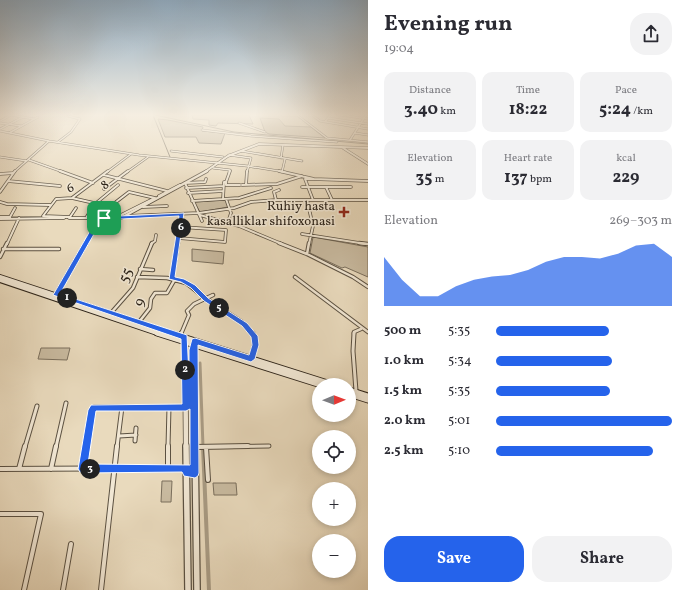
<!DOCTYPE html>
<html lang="en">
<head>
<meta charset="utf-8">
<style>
  :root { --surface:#fff; --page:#f2f2f3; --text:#2b2b33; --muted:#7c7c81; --accent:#2563eb }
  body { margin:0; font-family:Vollkorn,serif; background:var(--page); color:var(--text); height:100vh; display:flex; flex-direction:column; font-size:15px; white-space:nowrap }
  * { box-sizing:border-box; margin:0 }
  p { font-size:13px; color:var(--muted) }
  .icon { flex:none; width:22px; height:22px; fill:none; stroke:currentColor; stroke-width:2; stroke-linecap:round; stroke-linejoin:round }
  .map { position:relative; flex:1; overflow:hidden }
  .sheet { display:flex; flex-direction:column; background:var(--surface); width:320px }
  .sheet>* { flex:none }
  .needle { width:26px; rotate:89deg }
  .tools { position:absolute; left:312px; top:378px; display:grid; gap:8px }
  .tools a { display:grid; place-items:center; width:44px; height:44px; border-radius:50%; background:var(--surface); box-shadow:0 2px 6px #0003; font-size:20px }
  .pin { position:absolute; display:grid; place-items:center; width:34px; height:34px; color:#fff; margin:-17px; border-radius:8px; box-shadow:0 2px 6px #0006 }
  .km { position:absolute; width:20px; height:20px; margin:-10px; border-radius:50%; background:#222; color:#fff; font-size:11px; line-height:20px; text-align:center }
  .round { display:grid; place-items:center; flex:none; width:42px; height:42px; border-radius:16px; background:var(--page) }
  .headline { display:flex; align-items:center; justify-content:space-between; height:68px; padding:0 16px }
  h1 { font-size:22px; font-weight:700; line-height:30px }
  .stats { display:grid; grid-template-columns:repeat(3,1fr); gap:6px; height:68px; padding:4px 16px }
  .stats div { display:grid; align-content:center; border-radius:10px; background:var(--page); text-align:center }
  .stats b { font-size:17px; font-weight:700 }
  .stats small { font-size:11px; font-weight:400 }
  .stats p { font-size:11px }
  .chart { height:112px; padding:8px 16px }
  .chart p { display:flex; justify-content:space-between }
  .chart svg { width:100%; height:72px; margin-top:4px; fill:var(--accent); opacity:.7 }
  .action { display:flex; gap:8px; margin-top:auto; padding:8px 16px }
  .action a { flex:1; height:46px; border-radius:16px; background:var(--accent); color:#fff; font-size:16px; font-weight:700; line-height:46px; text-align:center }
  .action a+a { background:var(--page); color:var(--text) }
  ul { padding:0 16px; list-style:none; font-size:13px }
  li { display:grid; grid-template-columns:64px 48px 1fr; align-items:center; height:30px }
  li i { height:10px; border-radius:5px; background:var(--accent) }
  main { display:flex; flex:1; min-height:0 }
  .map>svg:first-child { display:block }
</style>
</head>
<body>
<main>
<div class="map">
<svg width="368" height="590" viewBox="0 0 368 590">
  <rect width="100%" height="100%" fill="#e9dabd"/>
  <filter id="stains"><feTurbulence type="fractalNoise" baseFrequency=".005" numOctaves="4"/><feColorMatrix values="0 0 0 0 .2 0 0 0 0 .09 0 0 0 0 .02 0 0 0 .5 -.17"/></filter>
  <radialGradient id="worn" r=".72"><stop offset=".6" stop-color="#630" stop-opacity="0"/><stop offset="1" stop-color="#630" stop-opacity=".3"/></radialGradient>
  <path fill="#c9bba1" stroke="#7a6f5d" d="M 192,115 L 249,115 L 253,124 L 218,123 L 216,126 L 209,125 L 209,120 L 193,119 Z
    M 260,118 L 279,119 L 285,126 L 311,127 L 325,138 L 269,134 L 265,132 Z
    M 158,119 L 168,120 L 203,127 L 202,131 L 225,133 L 221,144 L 199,143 L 196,137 L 165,137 Z
    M 223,200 L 226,200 L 228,207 L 200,212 L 194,202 Z
    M 313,237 L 368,247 L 368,277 L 345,267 L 342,268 L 310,253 Z
    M 192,249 L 224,252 L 223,264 L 192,261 Z
    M 41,348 L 70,348 L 67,360 L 38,359 Z
    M 162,481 L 172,481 L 171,502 L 161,502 Z
    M 213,483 L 236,483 L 237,495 L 214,495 Z"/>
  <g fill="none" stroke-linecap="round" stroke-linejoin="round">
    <path stroke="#776c5a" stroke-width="1" d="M 153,115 L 170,157
      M 155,115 L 234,132 L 368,144"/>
    <path stroke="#a99c85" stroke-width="1.5" d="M 259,144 L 282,144"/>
    <path stroke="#a99c85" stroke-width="2" d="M 8,217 L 51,217"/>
    <path stroke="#a99c85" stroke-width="3" d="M 200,363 L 203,447"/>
    <path stroke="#a99c85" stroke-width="4" d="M 203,446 L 209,590"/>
    <g stroke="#5b5142" stroke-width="2.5">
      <path id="minor-far4" d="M 11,115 L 34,119
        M 281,115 L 296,115
        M 297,115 L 327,138 L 368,142
        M 312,115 L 320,121 L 368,129
        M 341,115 L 368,119
        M 328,118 L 368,124
        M 0,121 L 11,115
        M 325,122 L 330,115
        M 0,123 L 21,126
        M 239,123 L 265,132
        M 0,129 L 23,117
        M 202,130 L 251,136 L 337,142
        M 0,131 L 49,141 L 139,155 L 247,166 L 285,172
        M 9,133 L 38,117
        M 355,133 L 368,135
        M 350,140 L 366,115
        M 58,142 L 71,132 L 80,119 L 68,116
        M 171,151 L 223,157
        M 241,151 L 302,161
        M 229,155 L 251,158 L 247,172
        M 0,157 L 27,161
        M 281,158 L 283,145
        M 29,160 L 63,172
        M 213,168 L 230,170 L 229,172
        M 14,172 L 49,141
        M 107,172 L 131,154
        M 127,172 L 148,157
        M 282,172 L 285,159"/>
    </g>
    <g stroke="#5b5142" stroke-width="3.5">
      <path id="minor-far3" d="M 60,171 L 93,183
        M 279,171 L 314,179 L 368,181
        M 0,174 L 13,173
        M 104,175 L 167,191
        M 312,179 L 305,179 L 313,200
        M 8,181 L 60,186
        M 226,182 L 226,185 L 240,185
        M 242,185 L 277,184 L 302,176
        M 246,185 L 247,171
        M 302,187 L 351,187
        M 326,187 L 332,200
        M 186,188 L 224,186
        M 104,189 L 128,171
        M 0,192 L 15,171
        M 129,192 L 155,198 L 121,215 L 106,216 L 116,202 Z
        M 188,193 L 223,191
        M 159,196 L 180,185
        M 72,198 L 94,203
        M 223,199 L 224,182 L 226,182 L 230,171
        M 226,199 L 231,213 L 228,222
        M 276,200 L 274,192 L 279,190
        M 307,200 L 313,226 L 309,244
        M 192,201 L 239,198 L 271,188
        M 0,202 L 7,204 L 50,205
        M 143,207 L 167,206
        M 76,208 L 70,217 L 43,216 L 56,199 L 72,198 L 108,171
        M 200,215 L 239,226 L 282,244
        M 125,216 L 199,213 L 234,208 L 251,202 L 276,200 L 368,200
        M 0,217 L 10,217 L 15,208
        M 69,218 L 100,218
        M 86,218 L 95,204 L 118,185
        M 0,219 L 64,218
        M 202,221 L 185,183 L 205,182 L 206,179
        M 302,234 L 366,244
        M 179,238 L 225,242 L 226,230 L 181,227
        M 7,244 L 19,218
        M 151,244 L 155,241 L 156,235
        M 177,244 L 182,214"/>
    </g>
    <g stroke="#5b5142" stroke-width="4.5">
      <path id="minor-far2" d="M 279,243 L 307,254
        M 309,243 L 307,254 L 353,277 L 368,287
        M 359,243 L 368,244
        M 3,249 L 59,249
        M 0,257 L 7,243
        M 140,269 L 153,270
        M 137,277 L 167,278 L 186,283 L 205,298 L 242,322 L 253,334
        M 295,277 L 368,332
        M 172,279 L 178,243
        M 111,313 L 133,288 L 152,243
        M 139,322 L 150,308 L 151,299 L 155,293 L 167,293 L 175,279
        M 181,334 L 189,315 L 187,311 L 194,304 L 213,295
        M 354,334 L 354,332 L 361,329"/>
    </g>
    <g stroke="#5b5142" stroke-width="5">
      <path id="minor-far1" d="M 354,333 L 353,351 L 356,391
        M 180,335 L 181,333
        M 251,358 L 255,342 L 253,333
        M 119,436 L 136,435
        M 135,441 L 136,428
        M 25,447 L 37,406
        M 56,447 L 66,403
        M 86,447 L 92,411 L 94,407 L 122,407
        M 117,447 L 122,407 L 185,408
        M 168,447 L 169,407
        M 195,447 L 269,446"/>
    </g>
    <g stroke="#5b5142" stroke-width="6">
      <path id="minor" d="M 195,447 L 248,446
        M 206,447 L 208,480
        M 168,468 L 168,446
        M 0,469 L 186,468
        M 19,469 L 25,446
        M 51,469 L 56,446
        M 83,469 L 87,446
        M 0,514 L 41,514 L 24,590
        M 63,590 L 71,544
        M 101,590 L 117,446"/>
    </g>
    <g stroke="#5b5142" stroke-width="3">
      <path id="tertiary-far4" d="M 343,148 L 368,164
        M 205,172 L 228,156 L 259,144 L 368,148"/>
    </g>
    <g stroke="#5b5142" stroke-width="4">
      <path id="tertiary-far3" d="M 85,244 L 100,218 L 121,218 L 207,171"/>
    </g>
    <g stroke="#5b5142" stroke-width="5.5">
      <path id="tertiary-far2" d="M 56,295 L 86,243"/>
    </g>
    <g stroke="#5b5142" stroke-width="6">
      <path id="tertiary-far1" d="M 185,340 L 186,447
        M 194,343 L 195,447"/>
    </g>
    <g stroke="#5b5142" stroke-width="8">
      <path id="tertiary" d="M 186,446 L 188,590
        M 195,446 L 197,590"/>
    </g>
    <g stroke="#2c2319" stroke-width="6">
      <path id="secondary-far1" d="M 0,277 L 173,334
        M 0,280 L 160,334"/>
    </g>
    <g stroke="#2c2319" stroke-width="7">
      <path id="secondary" d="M 157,333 L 321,385
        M 170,333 L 334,385
        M 349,390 L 368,396
        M 349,394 L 368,400"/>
    </g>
    <use href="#minor-far4" stroke="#f1e7d4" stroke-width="1.5"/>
    <use href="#minor-far3" stroke="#f1e7d4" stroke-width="2"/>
    <use href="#minor-far2" stroke="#f1e7d4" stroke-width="2.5"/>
    <use href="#minor-far1" stroke="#f1e7d4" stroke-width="3"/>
    <use href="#minor" stroke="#f1e7d4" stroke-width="4"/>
    <use href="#tertiary-far4" stroke="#f1e7d4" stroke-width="2"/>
    <use href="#tertiary-far3" stroke="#f1e7d4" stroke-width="2.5"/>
    <use href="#tertiary-far2" stroke="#f1e7d4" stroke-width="3.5"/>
    <use href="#tertiary-far1" stroke="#f1e7d4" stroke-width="4.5"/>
    <use href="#tertiary" stroke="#f1e7d4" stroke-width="5.5"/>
    <use href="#secondary-far1" stroke="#f1e7d4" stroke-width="4"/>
    <use href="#secondary" stroke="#f1e7d4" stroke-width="5"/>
  </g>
  <linearGradient id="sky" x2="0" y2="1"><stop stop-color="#8faac0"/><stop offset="0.58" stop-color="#f5eee1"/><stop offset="1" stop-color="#f5eee1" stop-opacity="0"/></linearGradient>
  <rect width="368" height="198" fill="url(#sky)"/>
  <path fill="#2563eb" stroke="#fff" fill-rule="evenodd" d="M 184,213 L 175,277 L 184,279 L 195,285 L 208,298 L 247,323 L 258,336 L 259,345 L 255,359 L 251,362 L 198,345 L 199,473 L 198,476 L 195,478 L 184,476 L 182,472 L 83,473 L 80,472 L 78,469 L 88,410 L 91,405 L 182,404 L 181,339 L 53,295 L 98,217 ZM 179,216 L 169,279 L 181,282 L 191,288 L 204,301 L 242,326 L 251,337 L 252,345 L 249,355 L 195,338 L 192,339 L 189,350 L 189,375 L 187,335 L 60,294 L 102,220 ZM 190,409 L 190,465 L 88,464 L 96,411 L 186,411 Z"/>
  <path fill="#8f2418" stroke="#f1e7d4" stroke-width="1.5" d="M342 206h4v4h4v4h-4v4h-4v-4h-4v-4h4z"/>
  <g text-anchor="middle" stroke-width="3" stroke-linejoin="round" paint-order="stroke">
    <g font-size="13" fill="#2c2319" stroke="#f1e7d4">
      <text transform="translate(104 184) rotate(-37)" y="5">8</text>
      <text transform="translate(70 187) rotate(-22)" y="5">6</text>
    </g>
    <g font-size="13" fill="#2c2319" stroke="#f1e7d4" text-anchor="end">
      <text x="335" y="210">Ruhiy hasta<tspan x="335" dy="15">kasalliklar shifoxonasi</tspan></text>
    </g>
    <g font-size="15" fill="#2c2319" stroke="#f1e7d4">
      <text transform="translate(125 275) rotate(-66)" y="5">55</text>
      <text transform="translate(139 302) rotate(-67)" y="5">9</text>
    </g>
  </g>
  <rect width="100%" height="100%" filter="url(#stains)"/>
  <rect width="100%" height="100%" fill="url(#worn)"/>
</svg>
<div class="tools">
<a><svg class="needle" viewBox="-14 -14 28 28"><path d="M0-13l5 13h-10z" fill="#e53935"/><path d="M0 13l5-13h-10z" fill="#7c7c81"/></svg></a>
<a><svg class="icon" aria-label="locate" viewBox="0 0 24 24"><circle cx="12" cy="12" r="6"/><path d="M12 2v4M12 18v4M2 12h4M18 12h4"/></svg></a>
<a>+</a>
<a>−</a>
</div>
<div class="pin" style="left:104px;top:218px;background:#1e9e55"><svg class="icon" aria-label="arrive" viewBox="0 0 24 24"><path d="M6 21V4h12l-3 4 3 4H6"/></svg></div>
<b class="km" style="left:67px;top:298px">1</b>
<b class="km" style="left:185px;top:370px">2</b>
<b class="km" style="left:90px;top:469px">3</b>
<b class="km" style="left:219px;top:308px">5</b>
<b class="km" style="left:181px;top:228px">6</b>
</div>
<section class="sheet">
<div class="headline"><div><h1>Evening run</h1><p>19:04</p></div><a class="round"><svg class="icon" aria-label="share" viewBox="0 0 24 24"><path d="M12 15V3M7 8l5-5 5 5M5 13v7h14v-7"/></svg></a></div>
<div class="stats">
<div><p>Distance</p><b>3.40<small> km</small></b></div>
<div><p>Time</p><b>18:22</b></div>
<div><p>Pace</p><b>5:24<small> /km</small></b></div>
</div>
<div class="stats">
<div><p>Elevation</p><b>35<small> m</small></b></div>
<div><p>Heart rate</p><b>137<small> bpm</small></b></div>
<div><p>kcal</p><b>229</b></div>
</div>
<div class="chart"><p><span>Elevation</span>269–303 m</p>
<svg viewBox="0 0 160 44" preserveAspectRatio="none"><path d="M0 44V14L10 28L20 38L30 38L40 32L50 28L60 26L70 25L80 22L90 17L100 14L110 14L120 15L130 12L140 7L150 6L160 14V44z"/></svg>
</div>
<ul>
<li><b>500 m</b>5:35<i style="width:64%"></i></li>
<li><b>1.0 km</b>5:34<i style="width:66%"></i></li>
<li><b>1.5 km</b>5:35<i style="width:65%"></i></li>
<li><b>2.0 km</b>5:01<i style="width:100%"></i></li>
<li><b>2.5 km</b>5:10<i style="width:89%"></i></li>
</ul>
<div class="action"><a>Save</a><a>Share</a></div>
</section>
</main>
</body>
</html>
